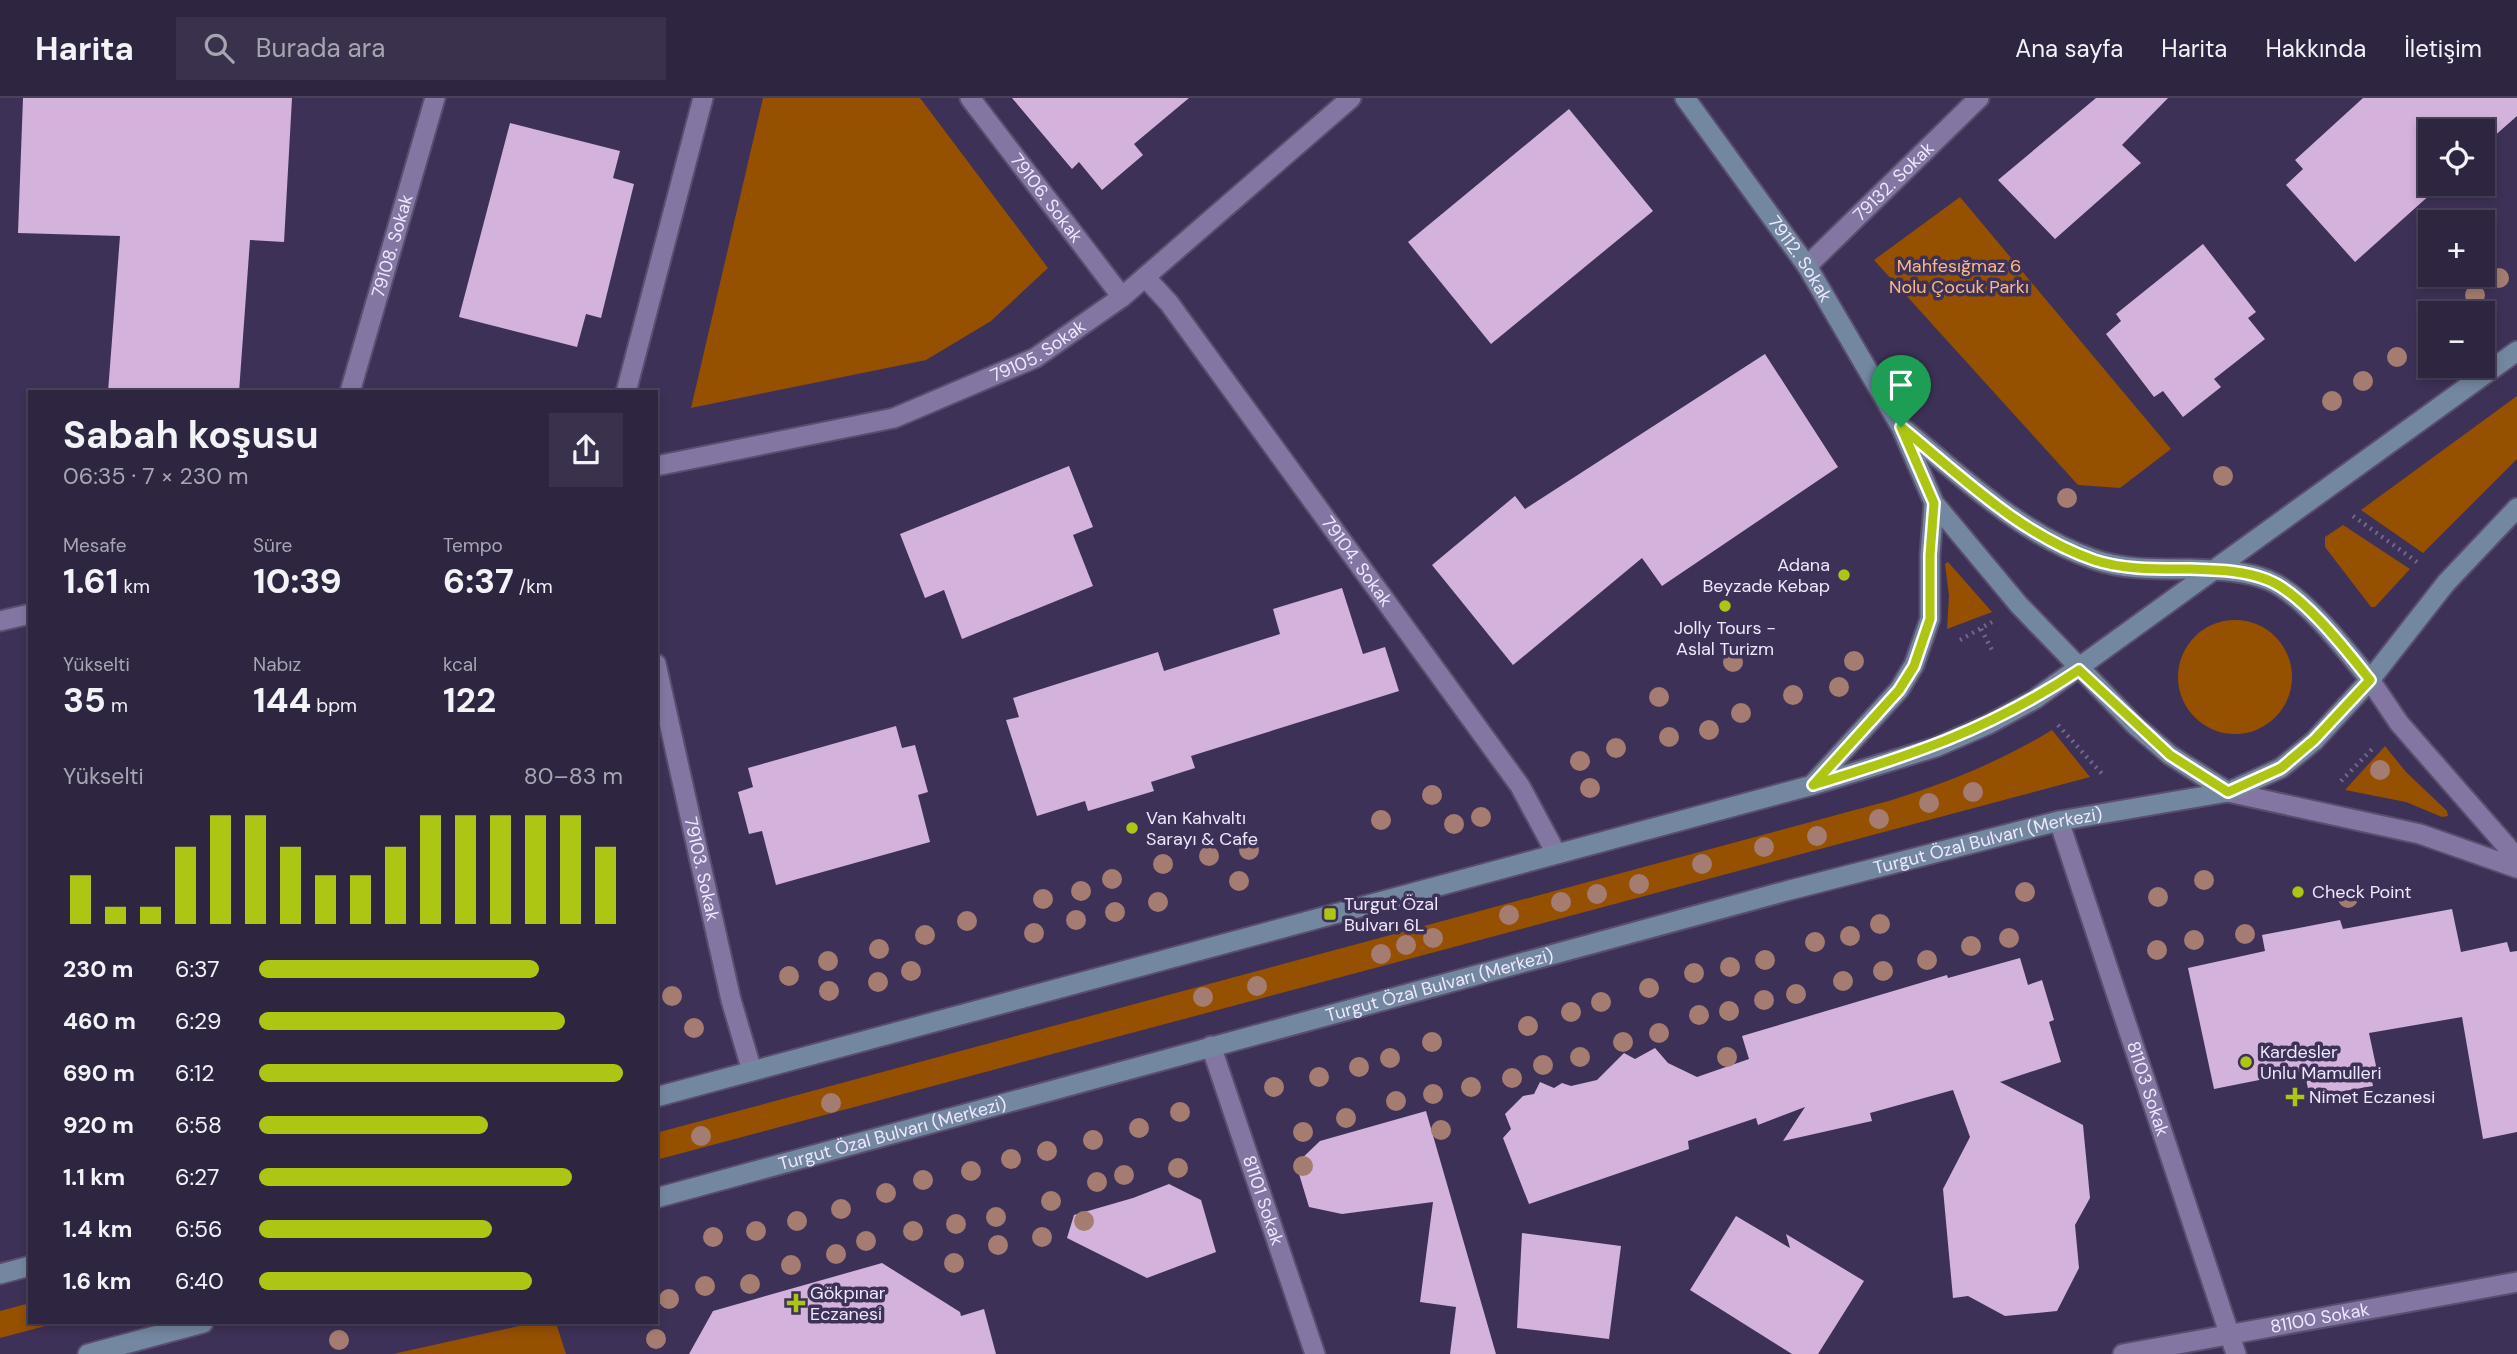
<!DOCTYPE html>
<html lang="tr">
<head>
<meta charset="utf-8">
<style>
  :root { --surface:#2e2541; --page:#3a314c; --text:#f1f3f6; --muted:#a7a5b1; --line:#49425a; --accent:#acc613 }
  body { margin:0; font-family:"DM Sans",sans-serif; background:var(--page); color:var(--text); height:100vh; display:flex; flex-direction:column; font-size:26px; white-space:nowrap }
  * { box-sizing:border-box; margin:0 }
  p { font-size:23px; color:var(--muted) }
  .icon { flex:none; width:38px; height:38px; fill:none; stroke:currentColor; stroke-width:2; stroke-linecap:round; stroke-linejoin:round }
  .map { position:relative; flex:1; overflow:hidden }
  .side { position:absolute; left:28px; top:292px; width:630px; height:934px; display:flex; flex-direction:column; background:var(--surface); border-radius:0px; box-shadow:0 4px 10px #0003,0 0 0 2px var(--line) }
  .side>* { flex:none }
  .controls { position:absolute; left:2418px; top:21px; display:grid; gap:14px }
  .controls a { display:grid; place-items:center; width:77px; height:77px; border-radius:0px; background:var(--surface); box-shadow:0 4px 10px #0003,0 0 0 2px var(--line); font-size:35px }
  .pin { position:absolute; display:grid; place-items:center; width:60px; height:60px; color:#fff; margin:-72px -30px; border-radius:50% 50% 50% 0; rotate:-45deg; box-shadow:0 0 7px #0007 }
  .pin .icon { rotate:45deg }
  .round { display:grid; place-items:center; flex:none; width:74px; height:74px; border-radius:0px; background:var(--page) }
  .overview { display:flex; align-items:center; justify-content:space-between; height:119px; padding:0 35px }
  h1 { font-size:38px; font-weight:700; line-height:52px }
  .metrics { display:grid; grid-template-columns:repeat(3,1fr); gap:10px; height:119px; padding:7px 35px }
  .metrics div { display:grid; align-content:center }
  .metrics b { font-size:35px; font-weight:700 }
  .metrics small { font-size:19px; font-weight:400 }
  .metrics p { font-size:19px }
  .chart { height:196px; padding:14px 35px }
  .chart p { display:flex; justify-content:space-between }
  .chart svg { width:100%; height:126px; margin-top:7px; stroke:var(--accent); stroke-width:6 }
  ul { padding:0 35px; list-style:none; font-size:23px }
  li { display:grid; grid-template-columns:112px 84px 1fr; align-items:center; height:52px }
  li i { height:18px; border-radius:9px; background:var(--accent) }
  header { display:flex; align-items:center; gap:42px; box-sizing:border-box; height:98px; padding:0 35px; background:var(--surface); border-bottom:2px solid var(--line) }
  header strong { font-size:33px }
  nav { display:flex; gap:38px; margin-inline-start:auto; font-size:24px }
  .search { width:490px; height:63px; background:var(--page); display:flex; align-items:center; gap:18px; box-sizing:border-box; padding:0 24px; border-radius:0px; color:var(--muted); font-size:26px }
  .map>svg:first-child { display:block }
</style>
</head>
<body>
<header>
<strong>Harita</strong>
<div class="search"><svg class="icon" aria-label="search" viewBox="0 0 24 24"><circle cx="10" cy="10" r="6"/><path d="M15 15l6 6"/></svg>Burada ara</div>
<nav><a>Ana sayfa</a><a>Harita</a><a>Hakkında</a><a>İletişim</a></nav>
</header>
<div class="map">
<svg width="2517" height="1256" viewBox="0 0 2517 1256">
  <rect width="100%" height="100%" fill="#3e3157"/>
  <path fill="#955000" d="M 763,0 L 920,0 L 1048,170 L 991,223 L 926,262 L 691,310 Z
    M 1960,99 L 2171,351 L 2120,390 L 2078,387 L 1874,162 Z
    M 2517,298 L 2517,361 L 2423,455 L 2361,412 Z
    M 2343,427 L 2410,471 L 2375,509 L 2371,509 L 2325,449 L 2325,439 Z
    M 1948,464 L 1992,514 L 1947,531 L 1949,498 L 1945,466 Z
    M2178 579a57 57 0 1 1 114 0a57 57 0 1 1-114 0Z
    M 2052,632 L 2090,679 L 656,1062 L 656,1035 L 1892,702 C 1949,684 2001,663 2052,632 Z
    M 2385,648 L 2406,674 L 2447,713 L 2448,718 L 2442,719 L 2406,704 L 2345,692 Z
    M 30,1205 L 30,1225 L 57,1225 L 0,1240 L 0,1213 Z
    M 533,1225 L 556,1225 L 566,1256 L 393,1256 Z"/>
  <path fill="#d3b2db" d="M 23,0 L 292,0 L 284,144 L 250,142 L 239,294 L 108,294 L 120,138 L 18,135 Z
    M 1012,0 L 1189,0 L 1134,46 L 1143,57 L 1102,92 L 1079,64 L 1072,71 Z
    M 2096,0 L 2168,0 L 2122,47 L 2141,65 L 2055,141 L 1998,82 Z
    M 2363,0 L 2517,0 L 2517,18 L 2483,48 L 2483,33 L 2431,33 L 2431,86 L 2442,86 L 2355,164 L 2286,87 L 2303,71 L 2295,62 Z
    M 1569,11 L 1653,113 L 1491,246 L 1408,144 Z
    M 510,25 L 620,53 L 613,80 L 634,86 L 601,220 L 586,216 L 577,249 L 459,219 Z
    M 2203,146 L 2256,214 L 2248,220 L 2265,241 L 2214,281 L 2221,289 L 2183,319 L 2163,293 L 2154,299 L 2106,236 L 2121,223 L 2116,216 Z
    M 1765,256 L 1838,369 L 1662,488 L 1642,460 L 1513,567 L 1432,467 L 1515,398 L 1525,411 Z
    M 1069,368 L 1093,429 L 1073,437 L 1093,488 L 962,541 L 944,492 L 925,500 L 900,436 Z
    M 1342,490 L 1363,556 L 1385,549 L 1399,593 L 1191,658 L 1195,670 L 1151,684 L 1154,693 L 1088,713 L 1085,703 L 1037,718 L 1006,622 L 1019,619 L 1013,600 L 1158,554 L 1164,573 L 1280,536 L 1273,511 Z
    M 896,628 L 902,650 L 915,647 L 928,694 L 918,697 L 930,744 L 776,787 L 762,733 L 749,736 L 738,694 L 753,689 L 748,670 Z
    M 2452,811 L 2461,854 L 2507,844 L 2510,854 L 2517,853 L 2517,1034 L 2483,1041 L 2462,919 L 2369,935 L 2379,982 L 2372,983 L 2373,988 L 2310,999 L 2304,973 L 2214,991 L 2188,870 L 2265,853 L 2262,837 L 2340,822 L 2343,831 Z
    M 2020,860 L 2028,887 L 2042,882 L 2054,922 L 2049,924 L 2061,964 L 2000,984 L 2083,1027 L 2090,1100 L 2075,1127 L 2079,1170 L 2057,1213 L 2005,1218 L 1968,1198 L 1953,1200 L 1943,1091 L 1970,1039 L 1953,992 L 1870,1015 L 1872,1023 L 1783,1043 L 1805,1009 L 1758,1027 L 1756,1020 L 1688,1043 L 1689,1051 L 1529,1106 L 1503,1040 L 1511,1031 L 1505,1016 L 1523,998 L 1534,996 L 1540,984 L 1554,990 L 1562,985 L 1571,988 L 1597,982 L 1624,955 L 1635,961 L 1655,950 L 1668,965 L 1697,979 L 1749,961 L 1742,938 L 1947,877 L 1948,880 Z
    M 1426,1013 L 1434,1041 L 1496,1256 L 1450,1256 L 1456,1209 L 1420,1204 L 1433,1104 L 1342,1116 L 1309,1109 L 1296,1066 L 1320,1043 Z
    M 1169,1086 L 1201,1102 L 1216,1154 L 1147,1180 L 1067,1140 L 1074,1117 L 1133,1100 Z
    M 1736,1118 L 1790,1150 L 1786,1136 L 1864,1183 L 1818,1256 L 1792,1256 L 1690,1192 Z
    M 1522,1135 L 1621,1148 L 1609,1241 L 1517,1230 Z
    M 882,1165 L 960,1214 L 961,1218 L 984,1211 L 996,1256 L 689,1256 L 713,1213 Z"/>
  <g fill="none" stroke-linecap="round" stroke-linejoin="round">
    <g stroke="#5a4e6e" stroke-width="23">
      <g id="minor">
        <path id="s1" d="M 970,0 L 1122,199"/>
        <path id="s2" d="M 1807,168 L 1979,0"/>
        <path id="s3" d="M 1145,179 L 1169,205 L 1520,688 L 1556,755"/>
        <path id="s4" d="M 350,294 L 435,0"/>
        <path d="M 626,294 L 703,0"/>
        <path id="s5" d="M 656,368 L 894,320 L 1035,260 L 1122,199 L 1351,0"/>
        <path d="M 0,523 L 30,516"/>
        <path id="s6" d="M 656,566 L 731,902 L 752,973"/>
        <path id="s7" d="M 2059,723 L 2236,1256"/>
        <path id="s8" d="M 1211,948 L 1315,1256"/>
        <path id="s9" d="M 2123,1256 L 2517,1184"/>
      </g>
    </g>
    <g stroke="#5a4e6e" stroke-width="23">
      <path id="tertiary" d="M 2370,582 L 2399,625 L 2517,760
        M 2228,694 L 2420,736 L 2517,770"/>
    </g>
    <g stroke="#5a4e6e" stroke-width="23">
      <g id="secondary">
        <path id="s10" d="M 1685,0 L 1807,168 L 1901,329 L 1934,405 L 2019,507 L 2135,627 L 2170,657 L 2228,694"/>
        <path d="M 1905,332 C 1964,380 2020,436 2093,461 C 2123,472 2157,471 2189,471 C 2215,472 2242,472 2268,482 C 2303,496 2347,553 2370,582"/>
        <path d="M 1813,686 L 1899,592 L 1914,567 L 1930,521 L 1930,457 L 1934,405"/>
        <path d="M 656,999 L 1813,687 L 1936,649 L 1989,626 L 2035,601 L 2517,253"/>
        <path id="s11" d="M 656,1100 L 1790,792 L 2059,723 L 2228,694 L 2281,670 L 2314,643 L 2370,582 L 2446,485 L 2517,410"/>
        <path d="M 0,1176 L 30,1168"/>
        <path d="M 88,1256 L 203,1225"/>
      </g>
    </g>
    <path stroke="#736889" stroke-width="4.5" stroke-dasharray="2 5" stroke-linecap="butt" d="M 2353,418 L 2417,464
      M 1981,531 L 1993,554
      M 1960,542 L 1992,524
      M 2058,627 L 2103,677
      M 2341,683 L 2374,649"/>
    <use href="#minor" stroke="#8476a2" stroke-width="19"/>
    <use href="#tertiary" stroke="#8476a2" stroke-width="19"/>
    <use href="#secondary" stroke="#7487a0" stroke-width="19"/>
  </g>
  <g fill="#a57c71">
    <circle cx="2499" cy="180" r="10"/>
    <circle cx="2475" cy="197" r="10"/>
    <circle cx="2397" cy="259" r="10"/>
    <circle cx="2363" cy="283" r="10"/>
    <circle cx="2332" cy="303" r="10"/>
    <circle cx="2223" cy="378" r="10"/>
    <circle cx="2067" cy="400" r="10"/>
    <circle cx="1854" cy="563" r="10"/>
    <circle cx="1733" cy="564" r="10"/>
    <circle cx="1839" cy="589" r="10"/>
    <circle cx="1793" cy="597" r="10"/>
    <circle cx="1659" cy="599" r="10"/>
    <circle cx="1741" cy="615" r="10"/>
    <circle cx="1709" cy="632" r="10"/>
    <circle cx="1669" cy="639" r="10"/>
    <circle cx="1616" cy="650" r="10"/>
    <circle cx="1580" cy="663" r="10"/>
    <circle cx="2380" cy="672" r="10"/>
    <circle cx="1590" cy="690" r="10"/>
    <circle cx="1973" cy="694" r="10"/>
    <circle cx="1432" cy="697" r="10"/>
    <circle cx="1929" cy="705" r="10"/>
    <circle cx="1481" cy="719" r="10"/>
    <circle cx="1879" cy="721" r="10"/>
    <circle cx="1381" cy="722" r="10"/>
    <circle cx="1454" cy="726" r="10"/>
    <circle cx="1817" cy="738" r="10"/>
    <circle cx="1764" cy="749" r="10"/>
    <circle cx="1249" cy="752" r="10"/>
    <circle cx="1209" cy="758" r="10"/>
    <circle cx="1163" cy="766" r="10"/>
    <circle cx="1702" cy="766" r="10"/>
    <circle cx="1112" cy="781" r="10"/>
    <circle cx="2204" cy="782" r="10"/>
    <circle cx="1239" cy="783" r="10"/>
    <circle cx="1639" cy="786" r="10"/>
    <circle cx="1081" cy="793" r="10"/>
    <circle cx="2025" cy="794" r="10"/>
    <circle cx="1597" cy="796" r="10"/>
    <circle cx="2158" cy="799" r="10"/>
    <circle cx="2348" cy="800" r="10"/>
    <circle cx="1043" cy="801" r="10"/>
    <circle cx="1158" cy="804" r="10"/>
    <circle cx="1561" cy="804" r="10"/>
    <circle cx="1115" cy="814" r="10"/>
    <circle cx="1509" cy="817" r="10"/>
    <circle cx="1076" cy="822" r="10"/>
    <circle cx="967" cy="823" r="10"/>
    <circle cx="1880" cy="826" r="10"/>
    <circle cx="1034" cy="835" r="10"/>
    <circle cx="2245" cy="836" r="10"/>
    <circle cx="925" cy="837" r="10"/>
    <circle cx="1850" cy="838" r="10"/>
    <circle cx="1433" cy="840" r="10"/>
    <circle cx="2009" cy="840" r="10"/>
    <circle cx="2194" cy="842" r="10"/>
    <circle cx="1815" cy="844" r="10"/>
    <circle cx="1406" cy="847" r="10"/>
    <circle cx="1971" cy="848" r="10"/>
    <circle cx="879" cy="851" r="10"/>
    <circle cx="2157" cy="852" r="10"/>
    <circle cx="1381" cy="856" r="10"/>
    <circle cx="1765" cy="862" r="10"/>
    <circle cx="1927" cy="862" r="10"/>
    <circle cx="828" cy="863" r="10"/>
    <circle cx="1730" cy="869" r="10"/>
    <circle cx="911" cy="873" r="10"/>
    <circle cx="1883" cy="873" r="10"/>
    <circle cx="1694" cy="875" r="10"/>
    <circle cx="789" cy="878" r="10"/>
    <circle cx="1843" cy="883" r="10"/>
    <circle cx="878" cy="884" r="10"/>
    <circle cx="1257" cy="888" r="10"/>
    <circle cx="1649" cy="890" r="10"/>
    <circle cx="829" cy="893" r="10"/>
    <circle cx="1796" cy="896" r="10"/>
    <circle cx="672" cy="898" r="10"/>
    <circle cx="1203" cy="899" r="10"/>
    <circle cx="1764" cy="902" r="10"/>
    <circle cx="1601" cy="904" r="10"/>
    <circle cx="1729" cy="913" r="10"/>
    <circle cx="1571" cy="914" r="10"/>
    <circle cx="1699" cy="917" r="10"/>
    <circle cx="1528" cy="928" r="10"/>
    <circle cx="694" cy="930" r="10"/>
    <circle cx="1659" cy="935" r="10"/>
    <circle cx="1432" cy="944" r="10"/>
    <circle cx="1623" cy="944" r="10"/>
    <circle cx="1580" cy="959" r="10"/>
    <circle cx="1727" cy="959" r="10"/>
    <circle cx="1390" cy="960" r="10"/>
    <circle cx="1543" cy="967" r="10"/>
    <circle cx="1359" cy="969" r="10"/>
    <circle cx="1319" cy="979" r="10"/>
    <circle cx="1512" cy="980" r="10"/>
    <circle cx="1274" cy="989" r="10"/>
    <circle cx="1471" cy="989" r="10"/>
    <circle cx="1433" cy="996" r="10"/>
    <circle cx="1396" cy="1003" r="10"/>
    <circle cx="831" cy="1005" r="10"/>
    <circle cx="1180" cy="1014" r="10"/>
    <circle cx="1346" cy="1020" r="10"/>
    <circle cx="1139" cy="1030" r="10"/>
    <circle cx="1441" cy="1032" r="10"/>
    <circle cx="1303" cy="1034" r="10"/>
    <circle cx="701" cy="1038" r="10"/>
    <circle cx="1093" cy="1042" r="10"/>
    <circle cx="1047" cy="1053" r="10"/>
    <circle cx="1011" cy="1061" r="10"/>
    <circle cx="1303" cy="1068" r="10"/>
    <circle cx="1178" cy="1070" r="10"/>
    <circle cx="971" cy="1073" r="10"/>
    <circle cx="1124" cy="1077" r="10"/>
    <circle cx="923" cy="1082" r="10"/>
    <circle cx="1097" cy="1084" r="10"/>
    <circle cx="886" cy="1095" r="10"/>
    <circle cx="1051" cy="1103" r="10"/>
    <circle cx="841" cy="1111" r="10"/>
    <circle cx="996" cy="1119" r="10"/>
    <circle cx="797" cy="1123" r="10"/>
    <circle cx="1084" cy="1123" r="10"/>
    <circle cx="956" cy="1126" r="10"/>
    <circle cx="756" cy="1133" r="10"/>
    <circle cx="913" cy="1133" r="10"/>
    <circle cx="713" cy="1139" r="10"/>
    <circle cx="1042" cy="1139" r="10"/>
    <circle cx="866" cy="1143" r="10"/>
    <circle cx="998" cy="1147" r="10"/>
    <circle cx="836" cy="1156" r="10"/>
    <circle cx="954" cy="1165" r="10"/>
    <circle cx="791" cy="1167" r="10"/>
    <circle cx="750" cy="1186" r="10"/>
    <circle cx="705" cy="1188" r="10"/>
    <circle cx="669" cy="1201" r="10"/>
    <circle cx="656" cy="1241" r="10"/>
    <circle cx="339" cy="1242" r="10"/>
  </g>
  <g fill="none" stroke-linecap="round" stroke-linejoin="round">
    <g stroke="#fff" stroke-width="14">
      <path id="route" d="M 1901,329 C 1961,378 2019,436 2094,462 C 2124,472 2158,471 2189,471 C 2216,472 2243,472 2268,482 C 2303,496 2347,553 2370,582 L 2314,642 L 2281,670 L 2228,694 L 2170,657 L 2079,572 C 1989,632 1915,656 1813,687 L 1899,592 L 1914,568 L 1930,521 L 1930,457 L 1934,405 Z"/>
    </g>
    <use href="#route" stroke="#acc613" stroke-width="9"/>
  </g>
  <g fill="#acc613" stroke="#3e3157" stroke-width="2.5">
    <circle cx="1844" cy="477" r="7"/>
    <circle cx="1725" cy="508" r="7"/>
    <circle cx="1132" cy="730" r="7"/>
    <circle cx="2298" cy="794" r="7"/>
    <rect x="1323" y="809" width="14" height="14" rx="3.5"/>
    <circle cx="2246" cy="964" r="7"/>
    <path d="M2291.5 988.5h7v7h7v7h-7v7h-7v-7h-7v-7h7z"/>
    <path d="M792.5 1194.5h7v7h7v7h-7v7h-7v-7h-7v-7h7z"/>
  </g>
  <g text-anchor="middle" stroke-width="7" stroke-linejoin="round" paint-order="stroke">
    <g font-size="18" fill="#eee8fc" stroke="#3e3157">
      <text dy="6" stroke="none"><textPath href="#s2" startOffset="121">79132. Sokak</textPath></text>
      <text dy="6" stroke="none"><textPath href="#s1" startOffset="126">79106. Sokak</textPath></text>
      <text dy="6" stroke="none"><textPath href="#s4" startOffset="152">79108. Sokak</textPath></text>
      <text dy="6" stroke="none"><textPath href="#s10" startOffset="198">79112. Sokak</textPath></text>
      <text dy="6" stroke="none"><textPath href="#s5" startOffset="402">79105. Sokak</textPath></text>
      <text dy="6" stroke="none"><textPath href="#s3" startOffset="355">79104. Sokak</textPath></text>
      <text dy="6" stroke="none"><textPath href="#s11" startOffset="1379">Turgut Özal Bulvarı (Merkezi)</textPath></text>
      <text dy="6" stroke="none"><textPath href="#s6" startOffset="210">79103. Sokak</textPath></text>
      <text dy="6" stroke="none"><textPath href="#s11" startOffset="812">Turgut Özal Bulvarı (Merkezi)</textPath></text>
      <text dy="6" stroke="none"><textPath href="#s7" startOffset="282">81103 Sokak</textPath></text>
      <text dy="6" stroke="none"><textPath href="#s11" startOffset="245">Turgut Özal Bulvarı (Merkezi)</textPath></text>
      <text dy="6" stroke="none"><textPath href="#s8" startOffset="163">81101 Sokak</textPath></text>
      <text dy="6" stroke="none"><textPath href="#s9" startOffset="200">81100 Sokak</textPath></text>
    </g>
    <g font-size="18" fill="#fab986" stroke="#3e3157">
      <text x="1959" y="174">Mahfesığmaz 6<tspan x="1959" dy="21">Nolu Çocuk Parkı</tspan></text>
    </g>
    <g font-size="18" fill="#eee8fc" stroke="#3e3157" text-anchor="start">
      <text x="1830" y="473" text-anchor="end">Adana<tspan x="1830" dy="21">Beyzade Kebap</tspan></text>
      <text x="1725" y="536" text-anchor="middle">Jolly Tours -<tspan x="1725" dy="21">Aslal Turizm</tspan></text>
      <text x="1146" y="726">Van Kahvaltı<tspan x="1146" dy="21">Sarayı &amp; Cafe</tspan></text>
      <text x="2312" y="800">Check Point</text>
      <text x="1344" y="812">Turgut Özal<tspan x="1344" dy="21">Bulvarı 6L</tspan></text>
      <text x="2260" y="960">Kardesler<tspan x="2260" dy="21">Unlu Mamulleri</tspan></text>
      <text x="2309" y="1005">Nimet Eczanesi</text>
      <text x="810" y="1201">Gökpınar<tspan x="810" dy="21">Eczanesi</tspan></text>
    </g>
  </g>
</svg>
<div class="controls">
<a><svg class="icon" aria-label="locate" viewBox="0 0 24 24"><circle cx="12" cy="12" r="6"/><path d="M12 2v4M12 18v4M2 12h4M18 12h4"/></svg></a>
<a>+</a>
<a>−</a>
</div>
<div class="pin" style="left:1901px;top:329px;background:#1e9e55"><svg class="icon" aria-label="arrive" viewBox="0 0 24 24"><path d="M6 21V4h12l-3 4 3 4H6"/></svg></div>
<section class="side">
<div class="overview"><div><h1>Sabah koşusu</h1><p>06:35 · 7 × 230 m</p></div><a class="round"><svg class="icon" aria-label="share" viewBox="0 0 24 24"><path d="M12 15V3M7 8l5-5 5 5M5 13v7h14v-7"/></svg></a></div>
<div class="metrics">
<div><p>Mesafe</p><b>1.61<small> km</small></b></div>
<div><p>Süre</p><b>10:39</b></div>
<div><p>Tempo</p><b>6:37<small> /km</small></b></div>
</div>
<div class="metrics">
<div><p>Yükselti</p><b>35<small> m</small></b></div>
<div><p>Nabız</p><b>144<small> bpm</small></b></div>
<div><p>kcal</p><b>122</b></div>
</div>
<div class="chart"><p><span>Yükselti</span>80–83 m</p>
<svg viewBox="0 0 160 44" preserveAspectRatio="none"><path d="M5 44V27M15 44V38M25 44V38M35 44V17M45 44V6M55 44V6M65 44V17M75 44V27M85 44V27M95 44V17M105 44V6M115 44V6M125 44V6M135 44V6M145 44V6M155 44V17"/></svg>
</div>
<ul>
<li><b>230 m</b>6:37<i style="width:77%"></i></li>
<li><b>460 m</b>6:29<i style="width:84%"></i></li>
<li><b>690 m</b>6:12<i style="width:100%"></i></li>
<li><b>920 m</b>6:58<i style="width:63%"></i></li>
<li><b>1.1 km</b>6:27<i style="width:86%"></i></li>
<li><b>1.4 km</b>6:56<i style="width:64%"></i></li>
<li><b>1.6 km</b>6:40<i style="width:75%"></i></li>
</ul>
</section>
</div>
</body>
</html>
